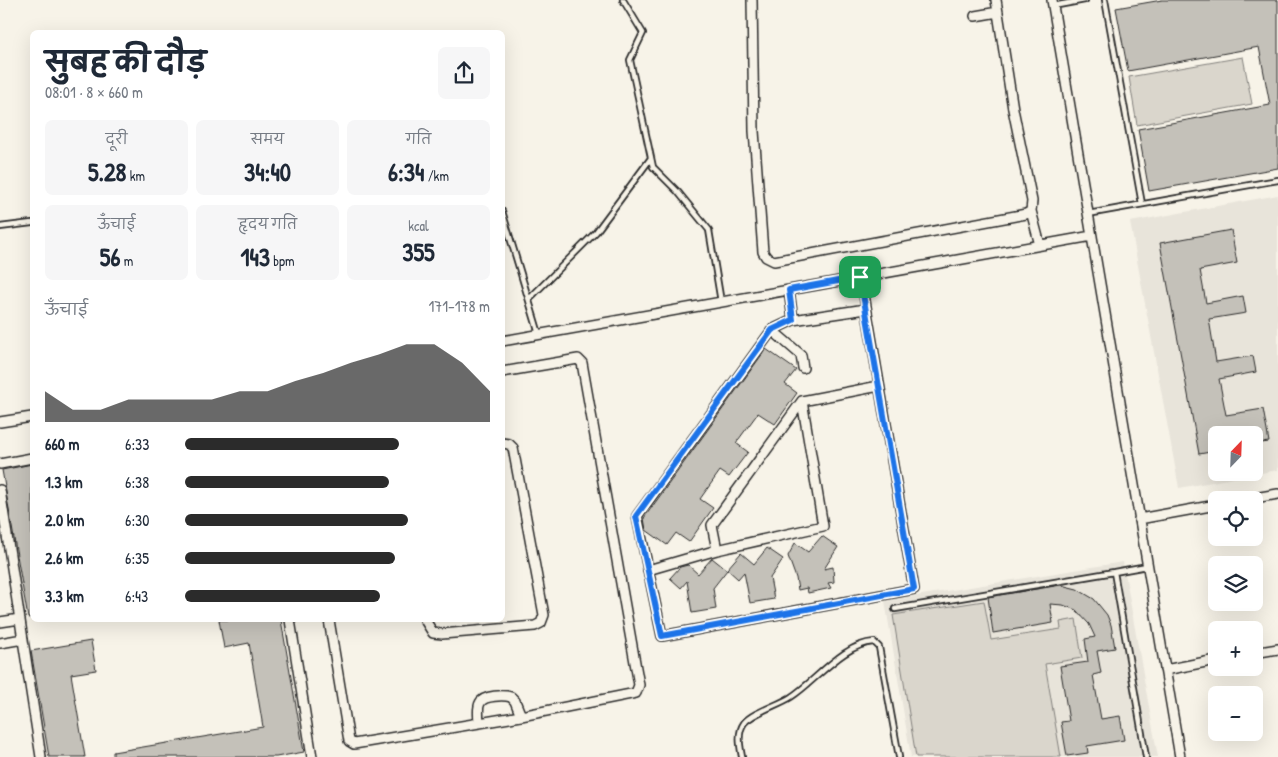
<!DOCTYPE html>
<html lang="hi">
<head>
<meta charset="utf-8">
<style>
  :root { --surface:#fff; --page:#f6f6f7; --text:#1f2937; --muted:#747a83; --accent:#2b2b2b }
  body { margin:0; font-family:"Patrick Hand","Playpen Sans Deva",sans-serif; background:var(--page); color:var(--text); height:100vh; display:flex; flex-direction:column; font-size:19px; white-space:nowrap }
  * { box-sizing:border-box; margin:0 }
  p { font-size:16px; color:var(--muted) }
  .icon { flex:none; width:28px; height:28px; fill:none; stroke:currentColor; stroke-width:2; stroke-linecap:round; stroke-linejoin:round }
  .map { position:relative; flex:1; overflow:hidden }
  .side { position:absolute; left:30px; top:30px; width:475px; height:592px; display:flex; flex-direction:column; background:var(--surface); border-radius:8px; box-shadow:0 5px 20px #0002 }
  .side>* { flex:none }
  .needle { width:32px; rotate:23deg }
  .tools { position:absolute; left:1208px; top:426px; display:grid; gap:10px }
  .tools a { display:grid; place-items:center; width:55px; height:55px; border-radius:8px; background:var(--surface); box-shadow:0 5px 20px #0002; font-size:25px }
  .pin { position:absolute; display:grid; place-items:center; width:42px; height:42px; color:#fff; margin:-21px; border-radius:10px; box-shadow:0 2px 8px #0006 }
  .round { display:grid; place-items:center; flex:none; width:52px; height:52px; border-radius:8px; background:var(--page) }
  .headline { display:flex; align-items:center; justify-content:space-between; height:85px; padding:0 15px }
  h1 { font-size:28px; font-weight:700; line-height:38px }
  .stats { display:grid; grid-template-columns:repeat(3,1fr); gap:8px; height:85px; padding:5px 15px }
  .stats div { display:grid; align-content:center; border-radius:8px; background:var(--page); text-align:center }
  .stats b { font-size:25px; font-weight:700 }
  .stats small { font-size:14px; font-weight:400 }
  .stats p { font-size:14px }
  .chart { height:140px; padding:10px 15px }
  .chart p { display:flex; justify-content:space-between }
  .chart svg { width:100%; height:90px; margin-top:5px; fill:var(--accent); opacity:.7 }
  ul { padding:0 15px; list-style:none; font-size:16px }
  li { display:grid; grid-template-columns:80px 60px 1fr; align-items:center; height:38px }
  li i { height:12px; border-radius:6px; background:var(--accent) }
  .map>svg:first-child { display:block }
</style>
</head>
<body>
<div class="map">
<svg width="1278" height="757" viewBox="0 0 1278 757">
  <rect width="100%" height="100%" fill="#f7f3e8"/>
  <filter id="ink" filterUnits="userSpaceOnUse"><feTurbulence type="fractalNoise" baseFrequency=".02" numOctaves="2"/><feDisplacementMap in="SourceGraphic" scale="10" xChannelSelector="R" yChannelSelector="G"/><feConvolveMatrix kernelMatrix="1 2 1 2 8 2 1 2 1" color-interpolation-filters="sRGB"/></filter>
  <g filter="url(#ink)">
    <path fill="#e8e4da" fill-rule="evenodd" d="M 1278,195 L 1278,470 L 1179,488 L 1130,222 ZM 1216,435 L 1254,435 L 1254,472 L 1216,472 Z
      M 1123,562 L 1158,757 L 911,757 L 885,601 Z"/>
    <path fill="#dad6cc" stroke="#82807c" d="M 1243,57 L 1252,104 L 1137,125 L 1129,77 Z
      M 984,601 L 991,640 L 1061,629 L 1060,622 L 1076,619 L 1082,658 L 1045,664 L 1061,757 L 916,757 L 893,615 Z"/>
    <path fill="#c4c1b9" stroke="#2b2b2b" d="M 1162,0 L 1278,0 L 1278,168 L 1149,191 L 1138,129 L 1270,105 L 1259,47 L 1128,71 L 1116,8 Z
      M 1231,230 L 1237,263 L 1200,270 L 1206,303 L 1243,296 L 1246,313 L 1209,319 L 1216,362 L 1253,356 L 1256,372 L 1219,379 L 1226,415 L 1263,409 L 1269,442 L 1254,444 L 1254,435 L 1216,435 L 1216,451 L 1199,454 L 1160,243 Z
      M 766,349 L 796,370 L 785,384 L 797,393 L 775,424 L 758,413 L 736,443 L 748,452 L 729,477 L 720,471 L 700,499 L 713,508 L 689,542 L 676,533 L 667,545 L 646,530 L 644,518 Z
      M 32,464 L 32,617 L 28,618 L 2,470 Z
      M 822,536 L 838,547 L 824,569 L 833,567 L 834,582 L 828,583 L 831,588 L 808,593 L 807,588 L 798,590 L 796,578 L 788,556 L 795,543 L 808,552 Z
      M 767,548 L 783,559 L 770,578 L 774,599 L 750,603 L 744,572 L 738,579 L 727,569 L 741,553 L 754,564 Z
      M 712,558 L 727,570 L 713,588 L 716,609 L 692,613 L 687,581 L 681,588 L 670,578 L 680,567 L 688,565 L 698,574 Z
      M 1061,585 L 1077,589 L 1094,599 L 1107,615 L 1111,625 L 1115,648 L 1097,651 L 1101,673 L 1093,675 L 1101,719 L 1120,716 L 1124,740 L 1087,746 L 1088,753 L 1067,756 L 1061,722 L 1069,721 L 1060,666 L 1088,662 L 1085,639 L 1095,637 L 1089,624 L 1076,610 L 1063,605 L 1050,604 L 1053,623 L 993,633 L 988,597 Z
      M 219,620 L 281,620 L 304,752 L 276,757 L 113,757 L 113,752 L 263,727 L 249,643 L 224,648 Z
      M 91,641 L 96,670 L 71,674 L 85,757 L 49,757 L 31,651 Z"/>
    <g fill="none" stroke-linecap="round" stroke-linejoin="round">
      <g stroke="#2b2b2b" stroke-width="8">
        <path id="lane" d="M 623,0 L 643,33 L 630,60 L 653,167 L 678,192 L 709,230 L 721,302
          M 1105,0 L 1142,204
          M 1053,6 L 1085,0
          M 502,211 L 539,334
          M 1088,214 L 1278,180
          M 0,227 L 32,223
          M 529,299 L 596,232 L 651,158
          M 895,609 L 1114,572
          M 742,757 C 740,746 737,733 744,723 C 753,712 779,705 791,697 C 816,681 843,644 874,642 L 879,647 L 899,757
          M 1146,757 L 1114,572 L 1147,566"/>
      </g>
      <g stroke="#2b2b2b" stroke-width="12">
        <path id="street" d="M 752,0 L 754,131 L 763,252 L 766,257 L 774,261 L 1026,214 L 1031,211 L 1032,201 L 1013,109 L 996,0
          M 1052,0 L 1180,757
          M 975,16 L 998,12
          M 1031,211 L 1040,245
          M 789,290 L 793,320 L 772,330 L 637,516 L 662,636 L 914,589 L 861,277
          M 793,320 L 866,309
          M 772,330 L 801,355 L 803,368
          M 502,341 L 1092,236
          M 0,422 L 32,417
          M 0,464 L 32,458
          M 0,490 L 41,757
          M 1243,500 L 1278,494
          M 1139,519 L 1216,505
          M 717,550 L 823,526 L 802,401
          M 648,570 L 717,550 L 712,525 L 802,401 L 879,386
          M 290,620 L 312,757
          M 329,620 L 349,741 L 354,744 L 521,716 L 636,693 L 639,685 L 582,363 L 578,359 L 502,372
          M 425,620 L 433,633 L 442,634 L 535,626 L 541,623 L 544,615 L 513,448 L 509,444 L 502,443
          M 0,622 L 20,619
          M 0,643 L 23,639
          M 1254,653 L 1278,649
          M 1165,670 L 1216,660
          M 479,723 C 479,718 477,708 480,703 C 484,695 504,695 511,697 L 515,701 L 521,716"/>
      </g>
      <use href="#lane" stroke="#f7f3e8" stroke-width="4.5"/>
      <use href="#street" stroke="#f7f3e8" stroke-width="9"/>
    </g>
  </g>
  <g fill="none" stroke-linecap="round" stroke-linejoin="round" filter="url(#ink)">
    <g stroke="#fff" stroke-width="10">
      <path id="route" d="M 860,277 L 914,589 L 662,636 L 636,516 L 772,330 L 793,320 L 789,290 Z"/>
    </g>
    <use href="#route" stroke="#1a73e8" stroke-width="6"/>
  </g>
</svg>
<div class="tools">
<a><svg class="needle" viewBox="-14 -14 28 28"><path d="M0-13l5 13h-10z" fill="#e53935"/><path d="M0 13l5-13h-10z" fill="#747a83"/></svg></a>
<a><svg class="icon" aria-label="locate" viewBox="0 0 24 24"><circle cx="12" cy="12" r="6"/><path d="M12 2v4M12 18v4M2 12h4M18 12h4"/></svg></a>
<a><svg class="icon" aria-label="layers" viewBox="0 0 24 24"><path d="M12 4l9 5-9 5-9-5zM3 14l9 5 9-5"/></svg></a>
<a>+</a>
<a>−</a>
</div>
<div class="pin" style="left:860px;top:277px;background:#1e9e55"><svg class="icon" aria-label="arrive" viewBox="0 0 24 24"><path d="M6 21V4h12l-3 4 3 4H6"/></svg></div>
<section class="side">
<div class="headline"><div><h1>सुबह की दौड़</h1><p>08:01 · 8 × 660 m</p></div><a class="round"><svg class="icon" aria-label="share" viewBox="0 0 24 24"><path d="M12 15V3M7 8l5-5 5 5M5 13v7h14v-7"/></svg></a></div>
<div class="stats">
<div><p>दूरी</p><b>5.28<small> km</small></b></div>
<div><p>समय</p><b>34:40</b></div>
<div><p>गति</p><b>6:34<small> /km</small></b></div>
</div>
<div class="stats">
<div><p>ऊँचाई</p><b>56<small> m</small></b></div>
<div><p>हृदय गति</p><b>143<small> bpm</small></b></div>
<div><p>kcal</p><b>355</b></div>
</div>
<div class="chart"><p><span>ऊँचाई</span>171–178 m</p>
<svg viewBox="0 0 160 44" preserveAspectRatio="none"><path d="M0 44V29L10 38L20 38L30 33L40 33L50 33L60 33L70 29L80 29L90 24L100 20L110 15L120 11L130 6L140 6L150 15L160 29V44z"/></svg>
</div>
<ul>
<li><b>660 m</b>6:33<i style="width:70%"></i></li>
<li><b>1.3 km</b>6:38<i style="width:67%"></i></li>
<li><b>2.0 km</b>6:30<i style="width:73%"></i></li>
<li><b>2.6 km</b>6:35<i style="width:69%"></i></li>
<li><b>3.3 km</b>6:43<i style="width:64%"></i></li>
</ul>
</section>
</div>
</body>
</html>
